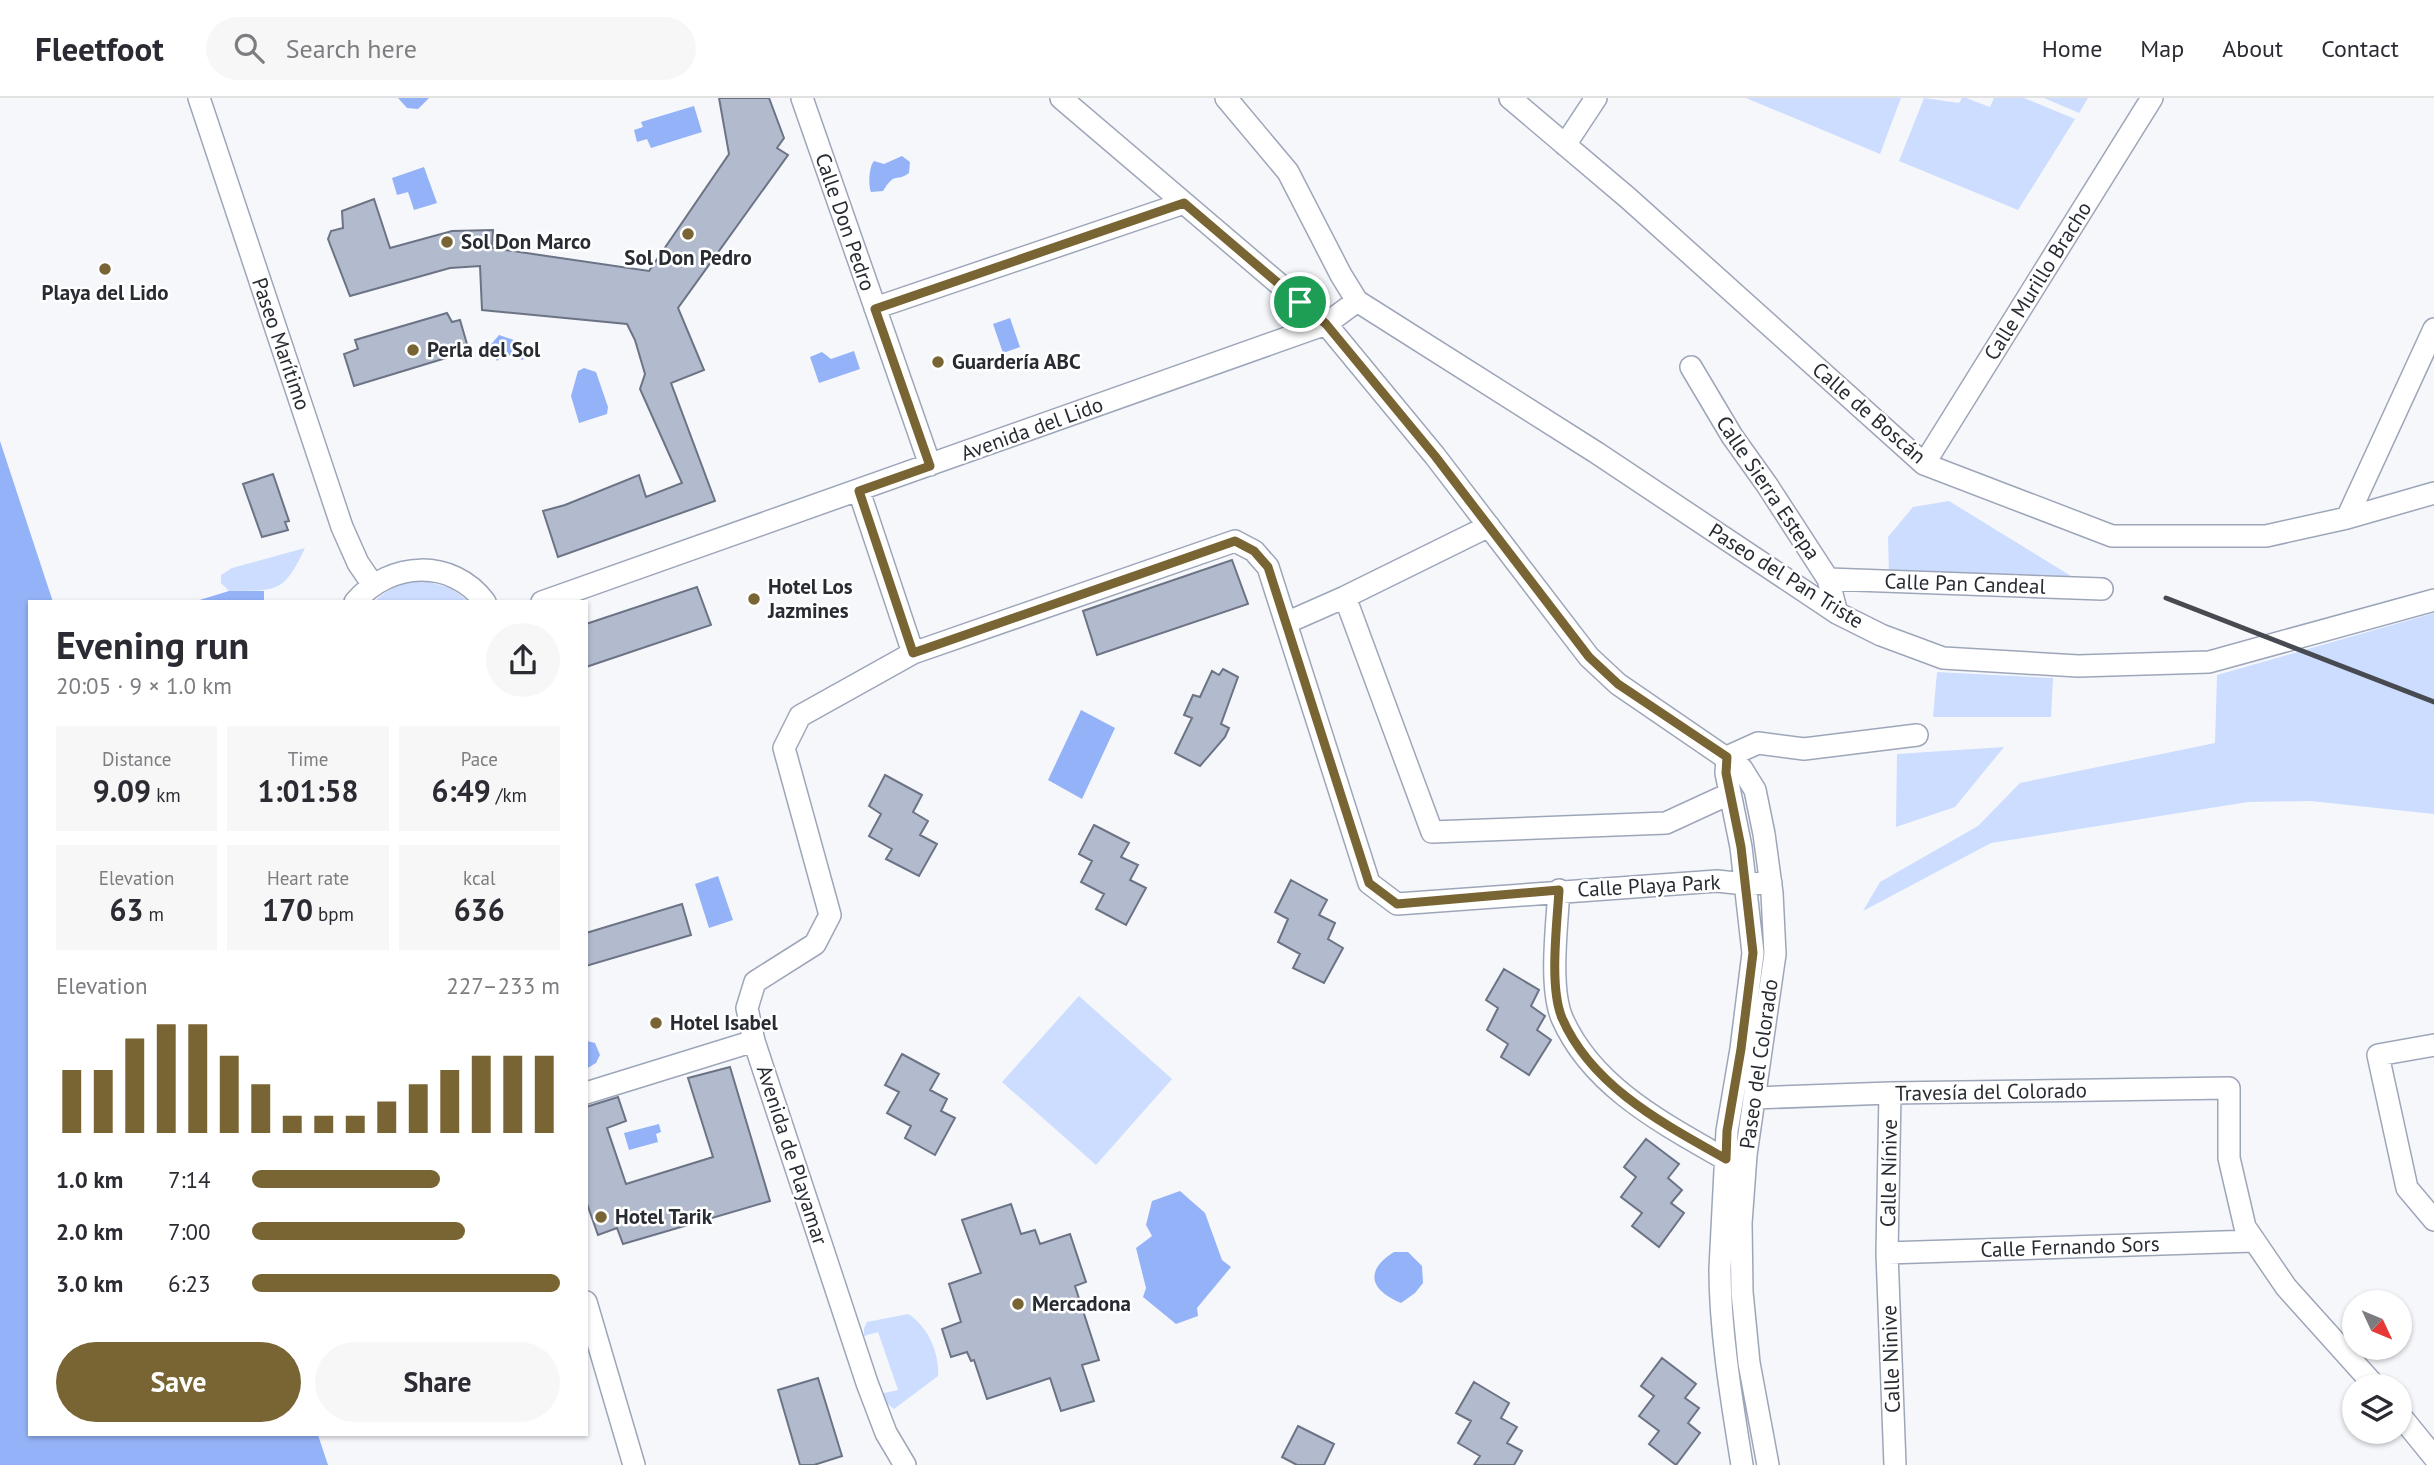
<!DOCTYPE html>
<html lang="en">
<head>
<meta charset="utf-8">
<style>
  :root { --surface:#fff; --page:#f7f7f7; --text:#2b2b33; --muted:#7c7c81; --line:#e1e1e2; --accent:#796433 }
  body { margin:0; font-family:"PT Sans",sans-serif; background:var(--page); color:var(--text); height:100vh; display:flex; flex-direction:column; font-size:26px; white-space:nowrap }
  * { box-sizing:border-box; margin:0 }
  p { font-size:23px; color:var(--muted) }
  .icon { flex:none; width:38px; height:38px; fill:none; stroke:currentColor; stroke-width:2; stroke-linecap:round; stroke-linejoin:round }
  .map { position:relative; flex:1; overflow:hidden }
  .details { position:absolute; left:28px; top:502px; width:560px; height:836px; display:flex; flex-direction:column; background:var(--surface); border-radius:0px; box-shadow:0 2px 5px #0004 }
  .details>* { flex:none }
  .needle { width:46px; rotate:134deg }
  .fabs { position:absolute; left:2342px; top:1192px; display:grid; gap:14px }
  .fabs a { display:grid; place-items:center; width:70px; height:70px; border-radius:50%; background:var(--surface); box-shadow:0 2px 5px #0004; font-size:35px }
  .pin { position:absolute; display:grid; place-items:center; width:60px; height:60px; color:#fff; margin:-30px; border:4px solid #fff; border-radius:50%; box-shadow:0 2px 7px #0007 }
  .round { display:grid; place-items:center; flex:none; width:74px; height:74px; border-radius:37px; background:var(--page) }
  .summary { display:flex; align-items:center; justify-content:space-between; height:119px; padding:0 28px }
  h1 { font-size:38px; font-weight:700; line-height:52px }
  .metrics { display:grid; grid-template-columns:repeat(3,1fr); gap:10px; height:119px; padding:7px 28px }
  .metrics div { display:grid; align-content:center; border-radius:0px; background:var(--page); text-align:center }
  .metrics b { font-size:30px; font-weight:700 }
  .metrics small { font-size:19px; font-weight:400 }
  .metrics p { font-size:19px }
  .chart { height:196px; padding:14px 28px }
  .chart p { display:flex; justify-content:space-between }
  .chart svg { width:100%; height:126px; margin-top:7px; stroke:var(--accent); stroke-width:6 }
  .action { display:flex; gap:14px; margin-top:auto; padding:14px 28px }
  .action a { flex:1; height:80px; border-radius:42px; background:var(--accent); color:#fff; font-size:28px; font-weight:700; line-height:80px; text-align:center }
  .action a+a { background:var(--page); color:var(--text) }
  ul { padding:0 28px; list-style:none; font-size:23px }
  li { display:grid; grid-template-columns:112px 84px 1fr; align-items:center; height:52px }
  li i { height:18px; border-radius:9px; background:var(--accent) }
  header { display:flex; align-items:center; gap:42px; box-sizing:border-box; height:98px; padding:0 35px; background:var(--surface); border-bottom:2px solid var(--line) }
  header strong { font-size:33px }
  nav { display:flex; gap:38px; margin-inline-start:auto; font-size:24px }
  .search { width:490px; height:63px; background:var(--page); display:flex; align-items:center; gap:18px; box-sizing:border-box; padding:0 24px; border-radius:38px; color:var(--muted); font-size:26px }
  .map>svg:first-child { display:block }
</style>
</head>
<body>
<header>
<strong>Fleetfoot</strong>
<div class="search"><svg class="icon" aria-label="search" viewBox="0 0 24 24"><circle cx="10" cy="10" r="6"/><path d="M15 15l6 6"/></svg>Search here</div>
<nav><a>Home</a><a>Map</a><a>About</a><a>Contact</a></nav>
</header>
<div class="map">
<svg width="2434" height="1367" viewBox="0 0 2434 1367">
  <rect width="100%" height="100%" fill="#f5f7fb"/>
  <path fill="#cdddff" d="M 1746,0 L 1901,0 L 1880,56 Z
    M 1924,0 L 1959,5 L 1962,0 L 1966,0 L 1990,9 L 1994,0 L 2024,0 L 2075,21 L 2018,112 L 1899,63 Z
    M 2044,0 L 2088,0 L 2079,15 Z
    M 1949,403 L 2071,478 L 1889,477 L 1888,439 L 1913,409 Z
    M 305,450 C 283,497 276,492 229,493 L 221,485 L 221,477 L 232,470 Z
    M 425,483 L 451,490 L 469,504 L 374,504 C 389,490 404,483 425,483 Z
    M 2434,515 L 2434,716 L 2310,703 L 2248,704 L 1991,745 L 1863,813 L 1880,784 L 1978,728 L 2020,685 L 2215,645 L 2217,577 Z
    M 1937,574 L 2053,580 L 2051,619 L 1933,619 Z
    M 2004,649 L 1955,709 L 1896,729 L 1897,656 Z
    M 1079,898 L 1172,981 L 1096,1067 L 1002,984 Z
    M 908,1216 C 927,1227 940,1255 938,1278 L 894,1311 L 883,1302 L 880,1296 L 898,1292 L 878,1234 L 864,1238 L 864,1230 L 867,1224 Z"/>
  <path fill="#94b2f7" d="M 398,0 L 429,0 L 418,11 L 407,10 Z
    M 694,8 L 702,34 L 651,50 L 647,41 L 637,44 L 634,32 L 643,29 L 641,24 Z
    M 902,58 L 910,64 L 909,75 C 896,85 896,72 883,93 L 871,94 C 868,88 869,68 874,63 L 884,66 Z
    M 424,69 L 437,105 L 414,112 L 408,94 L 397,97 L 392,80 Z
    M 1010,220 L 1020,249 L 1003,255 L 993,226 Z
    M 499,237 L 529,247 L 523,262 L 505,256 L 497,263 L 488,250 Z
    M 854,253 L 860,271 L 819,285 L 810,259 L 822,254 L 831,261 Z
    M 584,270 L 596,274 L 608,309 L 607,316 L 579,325 L 571,298 L 578,273 Z
    M 0,343 L 53,504 L 30,504 L 30,1337 L 318,1337 L 328,1367 L 0,1367 Z
    M 229,493 L 264,493 L 264,503 L 193,504 Z
    M 1081,612 L 1115,630 L 1082,701 L 1048,682 Z
    M 718,778 L 733,822 L 709,830 L 695,786 Z
    M 587,943 L 595,945 L 600,957 L 596,965 L 586,971 Z
    M 659,1026 L 661,1034 L 656,1036 L 658,1044 L 629,1052 L 624,1035 Z
    M 1180,1093 L 1205,1115 L 1222,1162 L 1231,1169 L 1197,1210 L 1198,1218 L 1176,1226 L 1143,1199 L 1146,1190 L 1136,1150 L 1152,1138 L 1146,1127 L 1152,1103 Z
    M 1394,1154 L 1408,1154 L 1422,1168 L 1423,1185 L 1415,1195 L 1401,1205 C 1370,1192 1364,1173 1394,1154 Z"/>
  <path fill="#b2bbce" stroke="#6b7385" stroke-width="2" d="M 719,0 L 769,0 L 784,40 L 777,50 L 788,57 L 678,210 L 704,272 L 671,285 L 715,403 L 558,459 L 543,413 L 565,407 L 639,377 L 646,399 L 682,385 L 640,291 L 645,276 L 635,242 L 627,226 L 482,212 L 480,168 L 450,170 L 350,198 L 328,141 L 331,133 L 343,130 L 342,113 L 374,101 L 390,150 L 452,133 L 493,132 L 492,150 L 649,173 L 729,56 Z
    M 447,215 L 452,224 L 460,222 L 469,253 L 354,288 L 344,256 L 358,251 L 355,242 Z
    M 273,376 L 289,423 L 285,424 L 288,432 L 262,439 L 243,386 Z
    M 1232,462 L 1248,506 L 1097,557 L 1083,513 Z
    M 697,489 L 711,527 L 586,569 L 586,526 Z
    M 1223,571 L 1238,579 L 1221,626 L 1229,630 L 1225,639 L 1200,668 L 1175,655 L 1192,620 L 1184,617 L 1193,597 L 1200,599 L 1212,573 L 1219,577 Z
    M 885,677 L 922,697 L 913,714 L 928,723 L 920,737 L 937,746 L 919,778 L 886,761 L 892,751 L 869,738 L 881,716 L 869,708 Z
    M 1094,727 L 1129,745 L 1121,759 L 1138,767 L 1130,782 L 1146,790 L 1126,827 L 1096,811 L 1104,796 L 1081,784 L 1092,763 L 1079,756 Z
    M 1291,782 L 1327,802 L 1319,817 L 1335,825 L 1328,841 L 1343,850 L 1324,885 L 1293,870 L 1300,856 L 1278,844 L 1288,821 L 1275,814 Z
    M 682,806 L 691,837 L 586,868 L 586,835 Z
    M 1504,871 L 1539,892 L 1531,908 L 1545,918 L 1537,932 L 1551,942 L 1529,977 L 1501,959 L 1508,946 L 1487,932 L 1498,910 L 1486,902 Z
    M 902,956 L 939,976 L 930,992 L 947,1001 L 941,1013 L 955,1020 L 935,1057 L 905,1040 L 911,1028 L 887,1015 L 899,994 L 885,987 Z
    M 730,969 L 770,1103 L 623,1146 L 617,1130 L 598,1137 L 586,1103 L 586,1009 L 618,999 L 626,1023 L 607,1030 L 626,1086 L 713,1059 L 688,980 Z
    M 1646,1041 L 1679,1066 L 1668,1080 L 1682,1092 L 1671,1105 L 1684,1115 L 1659,1149 L 1632,1128 L 1642,1115 L 1621,1099 L 1636,1079 L 1624,1069 Z
    M 1011,1106 L 1021,1136 L 1035,1132 L 1040,1146 L 1070,1136 L 1086,1184 L 1075,1188 L 1099,1262 L 1082,1267 L 1094,1303 L 1061,1313 L 1050,1280 L 987,1301 L 974,1262 L 971,1263 L 967,1254 L 951,1259 L 942,1231 L 961,1224 L 949,1186 L 981,1175 L 962,1122 Z
    M 1662,1260 L 1696,1286 L 1685,1300 L 1699,1310 L 1688,1325 L 1700,1335 L 1676,1367 L 1649,1346 L 1659,1333 L 1639,1318 L 1654,1298 L 1641,1288 Z
    M 818,1280 L 842,1358 L 814,1367 L 800,1367 L 778,1292 Z
    M 1474,1284 L 1509,1305 L 1501,1320 L 1517,1329 L 1507,1345 L 1522,1353 L 1514,1367 L 1474,1367 L 1480,1358 L 1458,1345 L 1471,1323 L 1456,1315 Z
    M 1298,1328 L 1334,1346 L 1324,1367 L 1297,1367 L 1282,1359 Z"/>
  <g fill="none" stroke-linecap="round" stroke-linejoin="round">
    <g stroke="#9da6b9" stroke-width="24">
      <path id="minor" d="M 199,0 L 342,429 L 358,465 L 373,487
        M 802,0 L 930,367
        M 1061,0 L 1326,226 L 1435,358 L 1589,559 L 1618,586 L 1742,671 L 1755,692 L 1764,736 L 1772,795 L 1775,856 L 1746,1057 L 1741,1125 L 1742,1194 L 1749,1265 L 1768,1367
        M 1226,0 L 1288,74 L 1341,177 L 1357,203 L 1597,355 L 1837,515 L 1881,537 L 1943,560 L 2078,568 L 2209,564 L 2434,502
        M 1510,0 L 1628,100 L 1924,366 L 2112,438 L 2266,438 L 2347,420 L 2434,395
        M 1565,47 L 1596,0
        M 875,210 L 1184,105
        M 1691,269 L 1732,338 L 1767,387 L 1828,481 L 1837,515
        M 1924,366 L 2152,0
        M 859,393 L 913,555 L 800,618 L 784,650 L 830,817 L 815,846 L 755,884 L 747,910 L 754,943 L 867,1285 L 886,1335 L 905,1367
        M 2347,420 L 2434,231
        M 1828,481 L 2102,491
        M 1345,499 L 1489,428
        M 355,504 C 390,463 452,460 485,504
        M 542,504 L 1326,226 L 1357,203
        M 1286,525 L 1345,499 L 1432,734 L 1666,725 L 1729,696
        M 913,555 L 1235,443 L 1254,453 L 1268,469 L 1369,785 L 1397,806 L 1717,783 L 1745,786 L 1771,785
        M 1727,659 L 1726,675 L 1741,749 L 1753,855 L 1741,951 L 1727,1033 L 1720,1171 C 1720,1235 1732,1304 1742,1367
        M 1727,659 L 1758,645 L 1804,651 L 1917,637
        M 1559,792 C 1557,827 1549,889 1562,920 C 1592,989 1664,1026 1725,1061
        M 2434,947 L 2378,957 L 2407,1090 L 2434,1122
        M 586,995 L 754,943
        M 1890,995 L 1887,1155 L 1895,1367
        M 1754,1000 L 1890,995 L 2229,990 L 2229,1060 L 2245,1129 L 2286,1189 L 2375,1288
        M 1887,1155 L 2253,1143
        M 586,1204 L 634,1367
        M 2399,1316 L 2434,1359"/>
    </g>
    <use href="#minor" stroke="#fff" stroke-width="21"/>
    <path stroke="#474b51" stroke-width="5" d="M 2166,500 L 2434,604"/>
  </g>
  <g fill="none" stroke-linecap="round" stroke-linejoin="round">
    <g stroke="#fff" stroke-width="14">
      <path id="route" d="M 1184,105 L 1326,226 L 1435,358 L 1589,559 L 1618,586 L 1727,659 L 1726,675 L 1741,749 L 1753,855 L 1741,951 L 1727,1033 L 1726,1061 C 1664,1026 1592,989 1562,920 C 1549,889 1557,827 1559,792 L 1397,806 L 1369,785 L 1268,469 L 1254,453 L 1235,443 L 913,555 L 859,393 L 930,368 L 875,211 Z"/>
    </g>
    <use href="#route" stroke="#796433" stroke-width="9"/>
  </g>
  <g fill="#796433" stroke="#fff" stroke-width="2.5">
    <circle cx="688" cy="136" r="7"/>
    <circle cx="447" cy="144" r="7"/>
    <circle cx="105" cy="171" r="7"/>
    <circle cx="413" cy="252" r="7"/>
    <circle cx="938" cy="264" r="7"/>
    <circle cx="754" cy="501" r="7"/>
    <circle cx="656" cy="925" r="7"/>
    <circle cx="601" cy="1119" r="7"/>
    <circle cx="1018" cy="1206" r="7"/>
  </g>
  <g text-anchor="middle" stroke-width="5" stroke-linejoin="round" paint-order="stroke">
    <g font-size="21" fill="#272b32" stroke="#fff">
      <text transform="translate(845 124) rotate(71)" y="7">Calle Don Pedro</text>
      <text transform="translate(2038 183) rotate(-58)" y="7">Calle Murillo Bracho</text>
      <text transform="translate(281 246) rotate(71)" y="7">Paseo Marítimo</text>
      <text transform="translate(1869 315) rotate(41)" y="7">Calle de Boscán</text>
      <text transform="translate(1032 331) rotate(-20)" y="7">Avenida del Lido</text>
      <text transform="translate(1768 390) rotate(56)" y="7">Calle Sierra Estepa</text>
      <text transform="translate(1786 478) rotate(32)" y="7">Paseo del Pan Triste</text>
      <text transform="translate(1965 486) rotate(2)" y="7">Calle Pan Candeal</text>
      <text transform="translate(1649 788) rotate(-3)" y="7">Calle Playa Park</text>
      <text transform="translate(1759 966) rotate(-82)" y="7">Paseo del Colorado</text>
      <text transform="translate(1991 994) rotate(-1)" y="7">Travesía del Colorado</text>
      <text transform="translate(792 1057) rotate(72)" y="7">Avenida de Playamar</text>
      <text transform="translate(1889 1075) rotate(-89)" y="7">Calle Nínive</text>
      <text transform="translate(2070 1149) rotate(-2)" y="7">Calle Fernando Sors</text>
      <text transform="translate(1891 1261) rotate(-92)" y="7">Calle Ninive</text>
    </g>
    <g font-size="21" font-weight="bold" fill="#272b32" stroke="#fff" text-anchor="start">
      <text x="461" y="151">Sol Don Marco</text>
      <text x="688" y="167" text-anchor="middle">Sol Don Pedro</text>
      <text x="105" y="202" text-anchor="middle">Playa del Lido</text>
      <text x="427" y="259">Perla del Sol</text>
      <text x="952" y="271">Guardería ABC</text>
      <text x="768" y="496">Hotel Los<tspan x="768" dy="24">Jazmines</tspan></text>
      <text x="670" y="932">Hotel Isabel</text>
      <text x="615" y="1126">Hotel Tarik</text>
      <text x="1032" y="1213">Mercadona</text>
    </g>
  </g>
</svg>
<div class="fabs">
<a><svg class="needle" viewBox="-14 -14 28 28"><path d="M0-13l5 13h-10z" fill="#e53935"/><path d="M0 13l5-13h-10z" fill="#7c7c81"/></svg></a>
<a><svg class="icon" aria-label="layers" viewBox="0 0 24 24"><path d="M12 4l9 5-9 5-9-5zM3 14l9 5 9-5"/></svg></a>
</div>
<div class="pin" style="left:1300px;top:204px;background:#1e9e55"><svg class="icon" aria-label="arrive" viewBox="0 0 24 24"><path d="M6 21V4h12l-3 4 3 4H6"/></svg></div>
<section class="details">
<div class="summary"><div><h1>Evening run</h1><p>20:05 · 9 × 1.0 km</p></div><a class="round"><svg class="icon" aria-label="share" viewBox="0 0 24 24"><path d="M12 15V3M7 8l5-5 5 5M5 13v7h14v-7"/></svg></a></div>
<div class="metrics">
<div><p>Distance</p><b>9.09<small> km</small></b></div>
<div><p>Time</p><b>1:01:58</b></div>
<div><p>Pace</p><b>6:49<small> /km</small></b></div>
</div>
<div class="metrics">
<div><p>Elevation</p><b>63<small> m</small></b></div>
<div><p>Heart rate</p><b>170<small> bpm</small></b></div>
<div><p>kcal</p><b>636</b></div>
</div>
<div class="chart"><p><span>Elevation</span>227–233 m</p>
<svg viewBox="0 0 160 44" preserveAspectRatio="none"><path d="M5 44V22M15 44V22M25 44V11M35 44V6M45 44V6M55 44V17M65 44V27M75 44V38M85 44V38M95 44V38M105 44V33M115 44V27M125 44V22M135 44V17M145 44V17M155 44V17"/></svg>
</div>
<ul>
<li><b>1.0 km</b>7:14<i style="width:61%"></i></li>
<li><b>2.0 km</b>7:00<i style="width:69%"></i></li>
<li><b>3.0 km</b>6:23<i style="width:100%"></i></li>
</ul>
<div class="action"><a>Save</a><a>Share</a></div>
</section>
</div>
</body>
</html>
